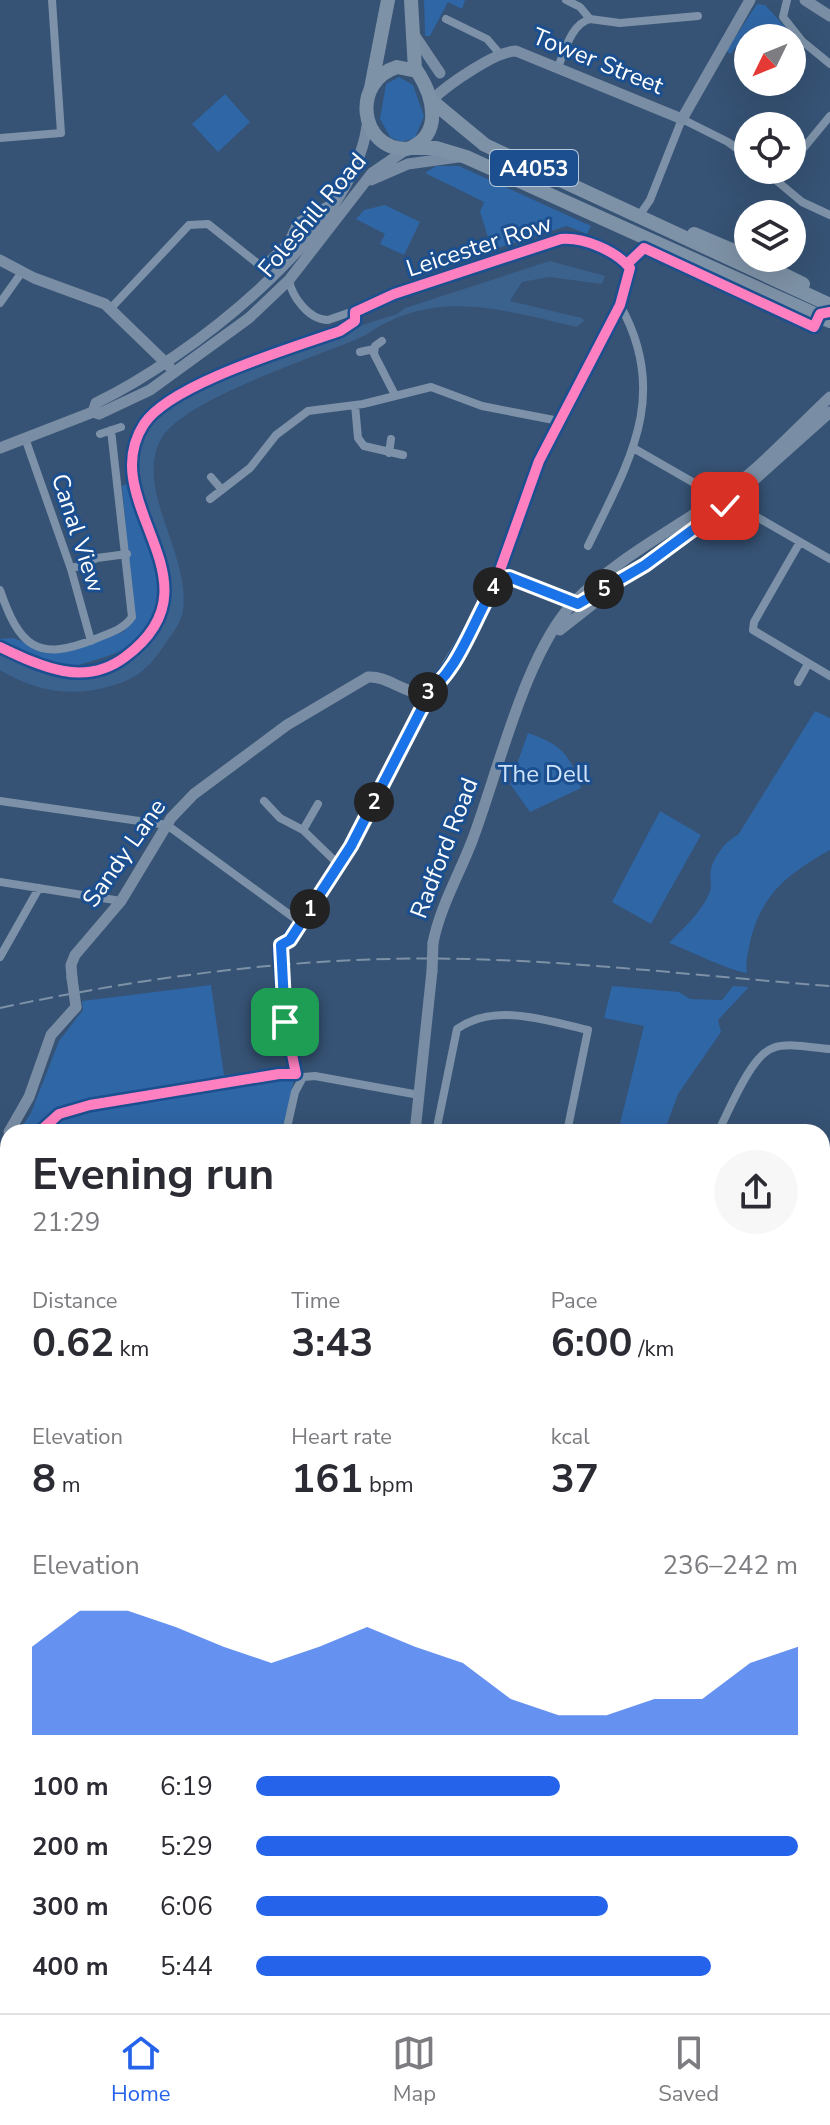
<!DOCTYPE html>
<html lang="en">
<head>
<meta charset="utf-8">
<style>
  :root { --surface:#fff; --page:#f7f7f7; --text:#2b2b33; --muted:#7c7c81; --line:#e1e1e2; --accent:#2563eb }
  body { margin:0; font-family:"Nunito Sans",sans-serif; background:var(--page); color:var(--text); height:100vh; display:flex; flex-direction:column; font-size:30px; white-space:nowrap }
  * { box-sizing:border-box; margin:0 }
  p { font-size:26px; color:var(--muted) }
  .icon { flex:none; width:44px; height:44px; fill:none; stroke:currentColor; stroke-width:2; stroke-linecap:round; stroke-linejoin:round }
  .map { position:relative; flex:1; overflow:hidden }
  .side { position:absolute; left:0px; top:1124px; width:830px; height:890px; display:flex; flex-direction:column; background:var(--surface); border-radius:24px 24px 0 0; box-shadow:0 8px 32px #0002 }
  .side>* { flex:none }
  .needle { width:52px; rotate:227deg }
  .fabs { position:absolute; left:734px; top:24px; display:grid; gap:16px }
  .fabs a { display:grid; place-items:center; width:72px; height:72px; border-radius:50%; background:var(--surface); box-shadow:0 8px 32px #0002; font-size:40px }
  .pin { position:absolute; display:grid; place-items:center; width:68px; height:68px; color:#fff; margin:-34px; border-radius:16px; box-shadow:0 4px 12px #0006 }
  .km { position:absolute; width:40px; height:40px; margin:-20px; border-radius:50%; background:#222; color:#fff; font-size:22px; line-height:40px; text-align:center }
  .round { display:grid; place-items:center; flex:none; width:84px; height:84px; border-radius:42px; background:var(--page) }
  .summary { display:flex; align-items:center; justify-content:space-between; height:136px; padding:0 32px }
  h1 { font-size:44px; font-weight:700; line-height:60px }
  .stats { display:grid; grid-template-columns:repeat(3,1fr); gap:12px; height:136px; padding:8px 32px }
  .stats div { display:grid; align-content:center }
  .stats b { font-size:40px; font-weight:700 }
  .stats small { font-size:22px; font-weight:400 }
  .stats p { font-size:22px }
  .chart { height:224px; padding:16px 32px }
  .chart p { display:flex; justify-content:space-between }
  .chart svg { width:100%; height:144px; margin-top:8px; fill:var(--accent); opacity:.7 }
  ul { padding:0 32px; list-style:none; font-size:26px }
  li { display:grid; grid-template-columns:128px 96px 1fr; align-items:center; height:60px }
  li i { height:20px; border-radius:10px; background:var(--accent) }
  .tabs { display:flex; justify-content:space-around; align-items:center; height:112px; border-top:2px solid var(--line); background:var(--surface); font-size:22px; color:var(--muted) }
  .tabs a { display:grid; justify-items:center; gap:4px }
  .tabs .selected { color:var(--accent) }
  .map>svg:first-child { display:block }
</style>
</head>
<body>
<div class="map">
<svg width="830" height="2013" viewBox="0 0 830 2013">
  <rect width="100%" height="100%" fill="#365274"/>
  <path fill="#2f66a5" d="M 424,0 L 465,0 L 462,9 L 448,2 L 430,36 L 425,36 Z
    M 757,4 L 765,5 L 788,30 C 768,45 744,30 731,54 L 726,51 Z
    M 399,77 L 413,85 L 424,116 L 415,138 L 401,142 L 390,137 L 380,119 L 386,84 Z
    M 225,94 L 250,122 L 218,152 L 192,124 Z
    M 436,166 L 459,166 L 591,226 L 587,234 L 567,226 L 492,250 L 480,212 L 484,202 L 425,173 Z
    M 385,205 L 420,222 L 404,255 L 380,244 L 385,234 L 356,219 L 364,210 Z
    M 131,482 C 146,532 192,608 130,646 C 112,657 86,662 66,669 L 0,643 L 0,639 L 13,638 L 56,653 L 123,632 L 134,619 L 122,486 Z
    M 815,711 L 830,718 L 830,850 C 788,874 762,893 750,942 C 748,953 745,962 747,973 C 727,970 691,951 669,943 C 684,927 700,914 709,894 C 713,886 709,878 711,869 C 714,857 726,840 738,835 Z
    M 528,733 C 561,744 571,755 581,788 L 530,812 L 510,784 Z
    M 660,811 L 701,835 L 651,924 L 612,902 Z
    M 211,985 L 224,1075 L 286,1069 L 294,1080 L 283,1132 L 18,1132 L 31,1113 L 59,1041 L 83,1010 L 82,1001 Z
    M 612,986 L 679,992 L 690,999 L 722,1000 L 733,986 L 749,987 L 718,1020 L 721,1032 L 678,1094 L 664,1132 L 618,1132 L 644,1026 L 604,1018 Z"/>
  <path fill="#3b618d" d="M 550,261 L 605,276 L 602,284 L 549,277 L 522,282 L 510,301 L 582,318 L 584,321 L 577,327 C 502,310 435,287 366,335 C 321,356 184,398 161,439 C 134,489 191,555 183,610 C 181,625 170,636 163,647 C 149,668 135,680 111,686 C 72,698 34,691 0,670 L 0,649 C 43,669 82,687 126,659 C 218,599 128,530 134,460 C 136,430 154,408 181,394 L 331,335 L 397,314 L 405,308 Z"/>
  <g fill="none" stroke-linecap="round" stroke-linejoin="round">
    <path stroke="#7d92a8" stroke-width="8" d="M 566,0 L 580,7 L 590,19
      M 787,0 L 783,17 L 802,41 L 830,64
      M 446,19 L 487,39 L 500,54
      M 590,19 L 620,23 L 698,16
      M 558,67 C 565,51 571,24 590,19
      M 0,138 L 61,133 L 52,0
      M 792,162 L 830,116
      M 764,170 L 802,202 L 830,215
      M 777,180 L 785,170
      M 639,216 L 650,200 L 682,119 L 728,142 L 748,157
      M 289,280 C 292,297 309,320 328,320 L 561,239 L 583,241 L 627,264 L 631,274 L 626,291 L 539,461 L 500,570 L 501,578
      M 0,303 L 22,272
      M 111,308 L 189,225 L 208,224 L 257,263 L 265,264 L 288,242 L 297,222 L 332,203
      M 382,341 L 375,346 L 374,354 L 395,395
      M 360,352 L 374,349
      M 355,405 L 358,438 L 364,446 L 403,455
      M 100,434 L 121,427
      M 25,438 L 71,569 L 91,641
      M 635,449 L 703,488
      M 389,453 L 391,439
      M 211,477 L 222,490
      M 210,499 L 250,468 L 276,435 L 308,411 L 363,404 L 431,387 L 482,406 L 559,421
      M 750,513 L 830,559
      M 800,542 L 754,622 L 753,630 L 830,676
      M 588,546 C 628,463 671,396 620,305
      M 71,569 L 97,558 L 127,554
      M 0,590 C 19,645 36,663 95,639 C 109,633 123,630 132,617 L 111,430
      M 798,682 L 808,664
      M 0,801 L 167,825 L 301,923
      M 264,801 L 280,818 L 303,830 L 339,865
      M 303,830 L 318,804
      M 0,882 L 121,901
      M 290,940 L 351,846 L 422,708 L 424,694
      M 0,957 L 39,888
      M 286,1132 L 295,1092 L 303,1077 L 315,1076 L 419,1095
      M 436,1132 L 457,1029 C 495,1002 548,1021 588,1030 L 567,1132
      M 718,1132 C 729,1111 751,1055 773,1048 C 789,1042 813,1048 830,1049
      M 822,1215 L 830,1207
      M 822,1308 L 830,1316
      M 0,1363 L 8,1362
      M 822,1389 L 830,1381
      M 0,1457 L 8,1456
      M 822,1524 L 830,1520
      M 0,1557 L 8,1553
      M 830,1702 L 822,1704 L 830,1724
      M 822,1810 L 830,1802
      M 822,1821 L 830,1828
      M 0,1975 L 8,1974
      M 186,2006 L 190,2013
      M 460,2006 L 463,2013
      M 560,2006 L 562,2013
      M 753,2006 L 757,2013
      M 633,2013 L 642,2006
      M 822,2013 L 830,2007"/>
    <path stroke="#798da4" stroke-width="11" d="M 805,0 L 830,16
      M 413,33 L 440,73
      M 432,100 C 447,85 496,51 516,51 L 682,119 L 750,0
      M 371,180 L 408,164 L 458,157
      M 0,260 L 34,278 L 105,304 L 169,366
      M 93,412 L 96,403 C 189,358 352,233 367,126
      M 0,448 L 93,412 L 99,414 L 150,390 L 249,318 L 289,280 L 372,173 L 407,149
      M 639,570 L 725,506 L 830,412
      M 560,630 L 593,604
      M 433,943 C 440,907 459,875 472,841 C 498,773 525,653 574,602 C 618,557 677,528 727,492 C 764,464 796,429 830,397
      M 72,978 L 71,965 L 75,955 L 121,901 L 171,818 L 194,794 L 287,725 L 368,677 C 390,675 411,701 432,690 L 501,578 L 509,577 L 578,604 L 623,575 L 645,565
      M 9,1132 L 29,1097 L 51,1035 L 76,1007
      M 415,1132 L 432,971
      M 0,1228 L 8,1231
      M 822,1587 L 830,1587
      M 822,1610 L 830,1607
      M 112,2012 L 119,2006"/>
    <path stroke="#7e92a7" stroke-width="14" d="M 411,0 L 415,70
      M 397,67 L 417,71 C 434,97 444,136 407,149 C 358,149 352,81 397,67 Z
      M 371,88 L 388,0
      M 433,102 L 485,145 L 830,305
      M 412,148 L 436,148 L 466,157 L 830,321
      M 694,234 L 748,257
      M 750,258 L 803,284"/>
    <path stroke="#7e92a7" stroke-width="2" stroke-dasharray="14 6" stroke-linecap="butt" d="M 0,1008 C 154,975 310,955 468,959 C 589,962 709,977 830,986"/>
    <path stroke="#798da4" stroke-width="11" d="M 432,971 L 433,943
      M 72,978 L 76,1007"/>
    <g stroke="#1b4f8f" stroke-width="15">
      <path id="cycleway" d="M 627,264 L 644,248 L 814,327 L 820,314 L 830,312
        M 0,647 C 40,666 84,688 125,657 C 227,582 93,503 144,424 C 170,384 292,348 340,331 L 355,321 L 355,312 L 394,294 L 561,239 C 584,237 616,251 630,268 L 620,305 L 539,461 L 500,570 L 501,578 L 451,664 L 432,690 L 424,694 L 422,708 L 351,846 L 301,923 L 279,950 L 284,1015 L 296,1074 L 279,1074 L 90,1105 L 59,1114 L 39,1132"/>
    </g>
    <use href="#cycleway" stroke="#ff80c0" stroke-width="10"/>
  </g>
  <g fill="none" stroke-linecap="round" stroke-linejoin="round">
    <g stroke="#fff" stroke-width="16">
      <path id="route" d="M 285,1022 L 281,945 L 290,940 L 351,846 L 422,708 L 424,694 C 458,676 476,612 498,580 L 509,577 L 578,604 L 645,565 L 725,506"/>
    </g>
    <use href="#route" stroke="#1a73e8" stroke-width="10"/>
  </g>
  <g text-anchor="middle" stroke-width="6" stroke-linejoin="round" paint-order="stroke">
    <rect fill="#1b4f8f" stroke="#bbcadd" stroke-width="2" x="490" y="150" width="88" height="36" rx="6"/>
    <g font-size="22" font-weight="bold" fill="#fff">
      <text x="534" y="176">A4053</text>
    </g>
    <g font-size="24" fill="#fff" stroke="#1b4f8f">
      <text transform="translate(598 61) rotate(22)" y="8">Tower Street</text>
      <text transform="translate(312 215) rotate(-50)" y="8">Foleshill Road</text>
      <text transform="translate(479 246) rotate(-18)" y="8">Leicester Row</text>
      <text transform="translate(78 533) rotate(72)" y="8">Canal View</text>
      <text transform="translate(444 848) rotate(-69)" y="8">Radford Road</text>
      <text transform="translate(124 853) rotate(-55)" y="8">Sandy Lane</text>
    </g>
    <g font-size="24" fill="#cfe3fa" stroke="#1b4f8f">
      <text x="544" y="782">The Dell</text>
    </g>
  </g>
</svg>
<div class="fabs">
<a><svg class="needle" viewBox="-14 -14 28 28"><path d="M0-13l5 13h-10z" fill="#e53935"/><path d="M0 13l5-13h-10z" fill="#7c7c81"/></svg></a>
<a><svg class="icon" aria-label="locate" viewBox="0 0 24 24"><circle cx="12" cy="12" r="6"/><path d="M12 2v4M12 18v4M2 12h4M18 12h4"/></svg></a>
<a><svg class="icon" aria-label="layers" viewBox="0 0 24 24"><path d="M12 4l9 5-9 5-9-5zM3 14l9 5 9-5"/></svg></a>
</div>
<div class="pin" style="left:285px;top:1022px;background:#1e9e55"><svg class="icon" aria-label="arrive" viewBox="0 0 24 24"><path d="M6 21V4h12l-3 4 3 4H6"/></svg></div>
<div class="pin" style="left:725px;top:506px;background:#d93025"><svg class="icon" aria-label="check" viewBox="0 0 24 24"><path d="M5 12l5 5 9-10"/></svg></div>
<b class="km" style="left:310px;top:909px">1</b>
<b class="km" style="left:374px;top:802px">2</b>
<b class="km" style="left:428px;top:692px">3</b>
<b class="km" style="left:493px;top:587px">4</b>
<b class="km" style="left:604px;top:589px">5</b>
<section class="side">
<div class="summary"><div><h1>Evening run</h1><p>21:29</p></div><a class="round"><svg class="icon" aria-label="share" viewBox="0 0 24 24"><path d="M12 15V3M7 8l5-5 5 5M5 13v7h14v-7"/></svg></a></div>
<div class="stats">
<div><p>Distance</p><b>0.62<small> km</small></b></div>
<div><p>Time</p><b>3:43</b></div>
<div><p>Pace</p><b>6:00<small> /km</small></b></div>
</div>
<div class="stats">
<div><p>Elevation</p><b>8<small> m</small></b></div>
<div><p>Heart rate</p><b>161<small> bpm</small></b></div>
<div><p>kcal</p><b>37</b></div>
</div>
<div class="chart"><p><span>Elevation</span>236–242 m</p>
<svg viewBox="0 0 160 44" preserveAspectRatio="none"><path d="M0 44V17L10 6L20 6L30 11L40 17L50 22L60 17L70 11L80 17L90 22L100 33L110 38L120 38L130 33L140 33L150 22L160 17V44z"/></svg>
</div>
<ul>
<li><b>100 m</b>6:19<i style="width:56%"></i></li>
<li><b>200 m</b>5:29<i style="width:100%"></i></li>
<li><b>300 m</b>6:06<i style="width:65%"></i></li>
<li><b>400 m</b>5:44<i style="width:84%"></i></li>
</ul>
</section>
</div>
<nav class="tabs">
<a class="selected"><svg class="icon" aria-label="home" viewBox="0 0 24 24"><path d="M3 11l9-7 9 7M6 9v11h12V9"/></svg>Home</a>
<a><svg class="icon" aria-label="map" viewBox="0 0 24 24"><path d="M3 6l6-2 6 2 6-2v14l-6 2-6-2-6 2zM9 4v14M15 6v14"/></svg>Map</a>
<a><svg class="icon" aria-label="saved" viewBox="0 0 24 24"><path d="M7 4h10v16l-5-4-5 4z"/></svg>Saved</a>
</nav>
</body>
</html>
